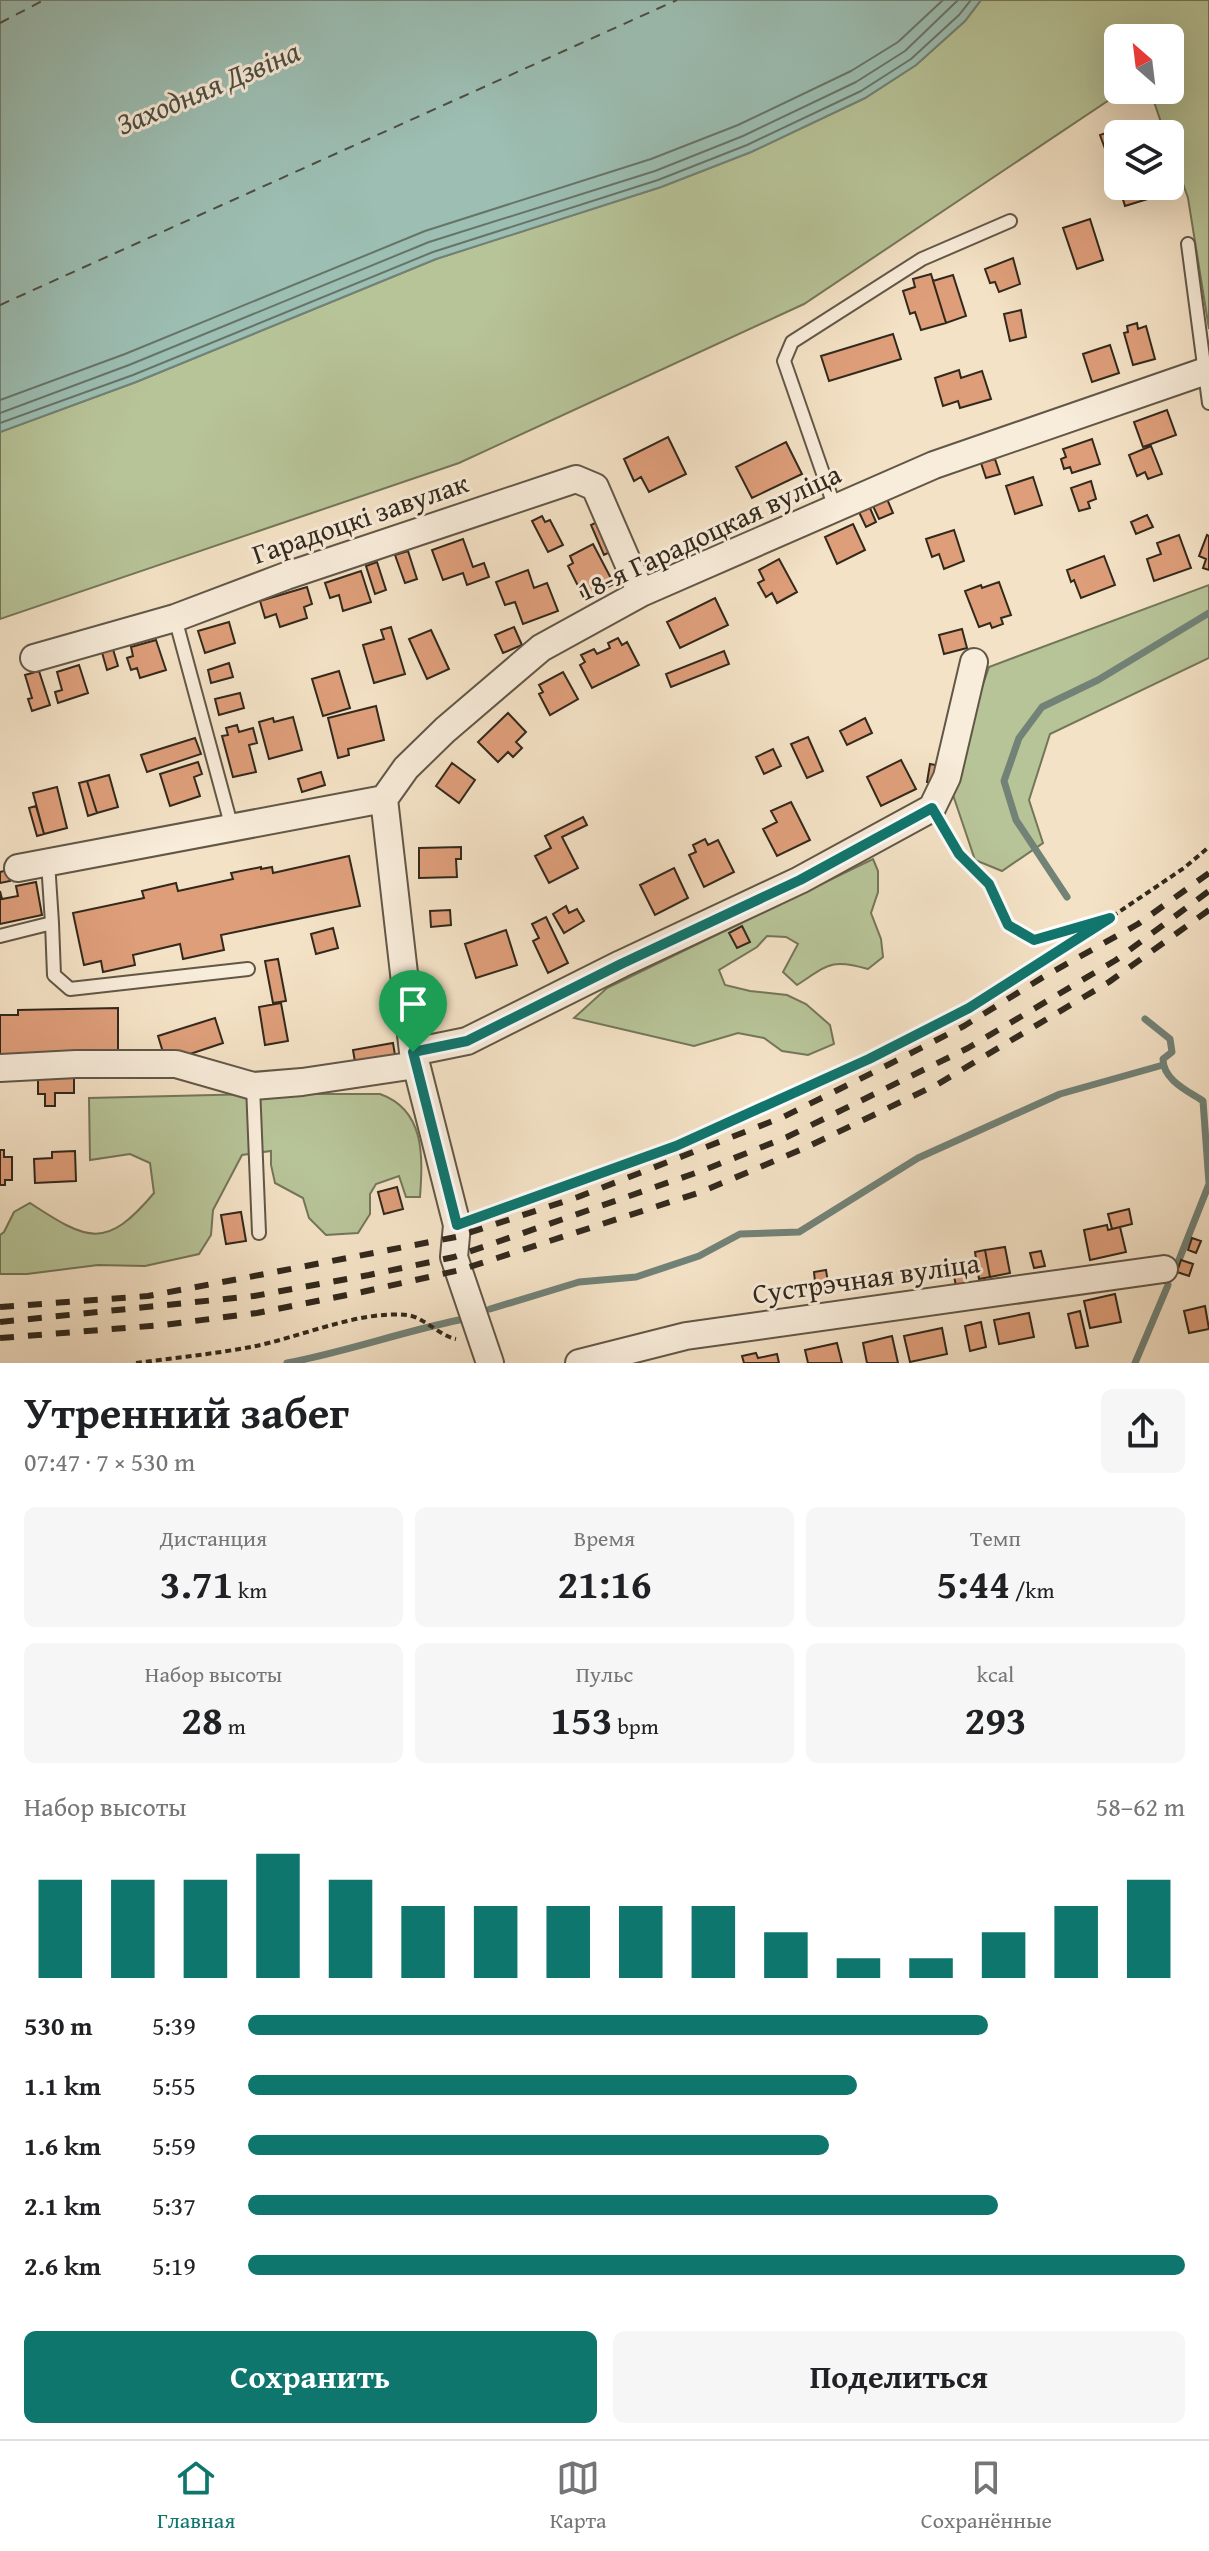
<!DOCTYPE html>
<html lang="ru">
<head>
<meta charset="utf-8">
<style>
  :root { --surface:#fff; --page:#f6f6f6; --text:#202124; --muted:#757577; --line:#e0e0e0; --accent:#0f766e }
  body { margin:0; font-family:"Gentium Book Plus",serif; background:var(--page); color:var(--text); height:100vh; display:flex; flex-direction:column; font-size:30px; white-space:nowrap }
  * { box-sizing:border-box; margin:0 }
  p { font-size:26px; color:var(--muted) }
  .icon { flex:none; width:44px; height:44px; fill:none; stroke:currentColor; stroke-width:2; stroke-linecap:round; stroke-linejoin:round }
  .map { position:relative; height:1363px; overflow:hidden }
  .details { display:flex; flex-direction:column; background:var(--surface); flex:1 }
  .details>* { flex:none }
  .needle { width:52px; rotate:332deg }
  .controls { position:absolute; left:1104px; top:24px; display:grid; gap:16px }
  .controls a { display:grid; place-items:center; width:80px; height:80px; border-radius:12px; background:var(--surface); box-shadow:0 8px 32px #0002; font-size:40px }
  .pin { position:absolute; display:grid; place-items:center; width:68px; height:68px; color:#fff; margin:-82px -34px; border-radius:50% 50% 50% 0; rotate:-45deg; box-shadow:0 0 8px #0007 }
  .pin .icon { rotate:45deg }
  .round { display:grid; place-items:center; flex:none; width:84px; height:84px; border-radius:12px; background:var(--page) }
  .head { display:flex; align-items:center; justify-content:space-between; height:136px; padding:0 24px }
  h1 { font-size:44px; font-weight:800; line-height:60px }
  .metrics { display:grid; grid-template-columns:repeat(3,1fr); gap:12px; height:136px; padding:8px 24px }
  .metrics div { display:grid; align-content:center; border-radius:12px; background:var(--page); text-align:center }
  .metrics b { font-size:40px; font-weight:800 }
  .metrics small { font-size:22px; font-weight:400 }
  .metrics p { font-size:22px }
  .chart { height:224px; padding:16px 24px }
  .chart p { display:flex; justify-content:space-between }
  .chart svg { width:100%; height:144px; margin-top:8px; stroke:var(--accent); stroke-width:6 }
  .action { display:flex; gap:16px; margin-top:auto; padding:16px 24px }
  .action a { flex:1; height:92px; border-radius:12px; background:var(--accent); color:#fff; font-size:32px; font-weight:800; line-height:92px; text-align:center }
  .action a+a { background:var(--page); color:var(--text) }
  ul { padding:0 24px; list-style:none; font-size:26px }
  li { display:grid; grid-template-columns:128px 96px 1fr; align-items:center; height:60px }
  li i { height:20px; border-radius:10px; background:var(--accent) }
  .menu { display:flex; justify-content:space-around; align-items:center; height:112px; border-top:2px solid var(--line); background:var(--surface); font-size:22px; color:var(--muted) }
  .menu a { display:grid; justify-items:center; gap:4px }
  .menu .current { color:var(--accent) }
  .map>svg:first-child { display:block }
</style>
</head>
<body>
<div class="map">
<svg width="1209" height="1363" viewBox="0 0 1209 1363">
  <rect width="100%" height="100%" fill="#f4e2c6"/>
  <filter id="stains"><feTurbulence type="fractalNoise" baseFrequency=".0025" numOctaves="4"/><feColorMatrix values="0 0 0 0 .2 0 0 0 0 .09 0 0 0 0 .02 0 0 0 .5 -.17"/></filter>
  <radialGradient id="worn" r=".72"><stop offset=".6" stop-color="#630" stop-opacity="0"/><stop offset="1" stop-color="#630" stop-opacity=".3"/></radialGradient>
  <path fill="#b7c498" stroke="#74765a" stroke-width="2" d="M 981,0 L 1209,0 L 1209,329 L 1188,198 L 1170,147 L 1170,134 L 1165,134 L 1150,90 L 1170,90 L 1170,38 L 1118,38 L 1118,90 L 1124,90 L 804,304 L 459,463 L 0,619 L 0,432 L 136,382 L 436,259 L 661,187 L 751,152 L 865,98 L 916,65 L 965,21 Z
    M 1209,585 L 1209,658 L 1050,734 L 1029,800 L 1043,843 L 1002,871 L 975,860 L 949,783 L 989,667 Z
    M 873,859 L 878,871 L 878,892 L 871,913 L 881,939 L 883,957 L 868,969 C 831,958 828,965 797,985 L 783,972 L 798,944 L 786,937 L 767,936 L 757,947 L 719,970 L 725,985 L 750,991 L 787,995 L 806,1004 L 830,1025 L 834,1044 L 808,1055 L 782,1051 L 764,1038 L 738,1033 L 694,1046 L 574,1018 L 607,988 Z
    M 261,1094 L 380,1094 C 425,1110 423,1156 420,1197 L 406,1197 L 399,1176 L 376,1184 L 370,1194 L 370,1214 L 358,1233 L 326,1235 L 309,1218 L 303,1198 L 275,1183 L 271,1165 L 271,1151 L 242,1155 L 213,1210 L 211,1235 L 199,1254 L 145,1266 L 98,1265 L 27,1274 L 0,1274 L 0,1235 L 4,1232 L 14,1212 L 30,1203 C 88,1241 106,1250 154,1193 L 150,1163 L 130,1154 L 90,1160 L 89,1098 Z"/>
  <path fill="#9cbeb3" stroke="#728277" stroke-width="2" d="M 0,0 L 981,0 L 965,21 L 916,65 L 865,98 L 751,152 L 661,187 L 436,259 L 136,382 L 0,432 Z"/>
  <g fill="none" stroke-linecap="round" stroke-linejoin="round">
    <path stroke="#677468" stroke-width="2" d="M 0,400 L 125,354 L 425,231 L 651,159 L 738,125 L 851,71 L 898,42 L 943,0
      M 0,413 L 129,365 L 429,242 L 655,171 L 743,136 L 856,82 L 905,51 L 958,0
      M 0,423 L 133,375 L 433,252 L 658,180 L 747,145 L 861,91 L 911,59 L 959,15 L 971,0"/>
    <path stroke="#728277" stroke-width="7" d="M 1067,897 L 1016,820 L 1004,781 L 1019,738 L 1042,707 L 1098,680 L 1209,613
      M 1145,1019 L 1170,1039 L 1172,1052 L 1163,1059 C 1163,1080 1188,1091 1203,1101 L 1209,1183
      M 1175,1270 L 1209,1184
      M 490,1309 L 579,1282 L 636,1277 L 699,1256 L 740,1234 L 799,1232 L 918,1158 L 1060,1094 L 1163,1065
      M 287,1363 C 345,1352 401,1332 459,1320
      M 1135,1363 L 1168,1285"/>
    <path stroke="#4c4e42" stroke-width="2" stroke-dasharray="10 8" stroke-linecap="butt" d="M 0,23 L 44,0
      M 0,305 L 677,0"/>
  </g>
  <path fill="#de9e7a" stroke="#32291d" stroke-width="2" d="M 1128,125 L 1131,134 L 1118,134 L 1118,162 L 1111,165 L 1100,135 Z
    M 1131,186 L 1151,186 L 1154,197 L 1125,206 L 1121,193 L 1132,189 Z
    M 1090,219 L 1103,260 L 1077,269 L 1063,228 Z
    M 1013,258 L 1020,284 L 999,292 L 995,282 L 990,283 L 985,269 Z
    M 931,274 L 946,323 L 921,330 L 915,312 L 910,314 L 903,291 L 915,287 L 913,279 Z
    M 953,275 L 966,316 L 946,323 L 933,281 Z
    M 1021,310 L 1026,337 L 1010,341 L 1004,314 Z
    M 1137,323 L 1138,329 L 1146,326 L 1155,359 L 1133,365 L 1124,333 L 1128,332 L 1127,326 Z
    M 893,334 L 901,359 L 829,381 L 821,356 Z
    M 1110,345 L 1119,373 L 1092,382 L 1083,354 Z
    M 959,370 L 961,378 L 982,371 L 991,399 L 960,408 L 958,401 L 943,406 L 935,378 Z
    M 1167,410 L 1176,435 L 1143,447 L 1134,422 Z
    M 668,437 L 686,474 L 649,492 L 641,477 L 634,481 L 624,459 Z
    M 1092,439 L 1100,464 L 1072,473 L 1070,467 L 1064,469 L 1061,459 L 1066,457 L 1063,449 Z
    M 786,442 L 802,474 L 752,498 L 736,467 Z
    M 1151,446 L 1162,474 L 1148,479 L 1145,472 L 1137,476 L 1129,455 Z
    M 995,459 L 1000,474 L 986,478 L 981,463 Z
    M 1033,477 L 1042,505 L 1015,514 L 1006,486 Z
    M 1091,481 L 1096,499 L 1088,502 L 1090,508 L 1079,511 L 1071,488 Z
    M 887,499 L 893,513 L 879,519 L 873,506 Z
    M 870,508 L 876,522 L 866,527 L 859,512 Z
    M 1147,515 L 1153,527 L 1136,534 L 1131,522 Z
    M 542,516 L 545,522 L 550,520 L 563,545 L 548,552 L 532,521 Z
    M 601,520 L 614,550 L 604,555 L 591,525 Z
    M 853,524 L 865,550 L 837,564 L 825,537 Z
    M 954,530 L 964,561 L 944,569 L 939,554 L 932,557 L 926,539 Z
    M 1179,535 L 1191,568 L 1154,581 L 1147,559 L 1161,554 L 1157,543 Z
    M 1207,535 L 1209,536 L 1209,570 L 1203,568 L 1206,559 L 1199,556 Z
    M 463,539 L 473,567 L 484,563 L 489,577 L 467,585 L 463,573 L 443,580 L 432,550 Z
    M 593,544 L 614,584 L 584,598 L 568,566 L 573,563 L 570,556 Z
    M 408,551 L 417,579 L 405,583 L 395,555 Z
    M 1104,556 L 1115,585 L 1081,598 L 1074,580 L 1071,582 L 1067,570 Z
    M 779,559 L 797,592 L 777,603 L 772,593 L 766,597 L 758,583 L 764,580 L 759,570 Z
    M 377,562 L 386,590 L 375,594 L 366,566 Z
    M 528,570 L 534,588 L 547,583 L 558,611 L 523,624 L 515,602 L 505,605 L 496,582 Z
    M 361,571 L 371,602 L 343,611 L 339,595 L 330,598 L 325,583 Z
    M 999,582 L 1011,615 L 1001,618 L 1003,624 L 992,628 L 990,623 L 979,627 L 965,591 L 981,585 L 982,588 Z
    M 307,587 L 312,604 L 304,607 L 307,618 L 280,627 L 276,614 L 265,618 L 260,601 Z
    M 715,598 L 728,625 L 680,648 L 667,622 Z
    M 229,622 L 235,643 L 205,653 L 198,631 Z
    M 391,627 L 405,674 L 374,683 L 363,645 L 384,639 L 381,630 Z
    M 514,627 L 522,645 L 503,653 L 495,635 Z
    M 962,629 L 967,648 L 944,654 L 939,635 Z
    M 431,630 L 449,669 L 427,679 L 409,639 Z
    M 618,638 L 622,645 L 627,642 L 639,665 L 592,688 L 580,665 L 585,662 L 581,655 L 594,649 L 597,654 L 610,648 L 608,643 Z
    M 156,640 L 166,670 L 140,678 L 137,668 L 131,670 L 127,658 L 133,656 L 131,647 Z
    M 112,646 L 118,666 L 107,670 L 101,649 Z
    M 724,651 L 729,664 L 671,687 L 666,674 Z
    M 229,663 L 233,677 L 211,683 L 208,670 Z
    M 79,665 L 88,693 L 58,703 L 55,692 L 62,690 L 57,672 Z
    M 39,671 L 50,705 L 32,711 L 28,699 L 32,698 L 25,675 Z
    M 339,671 L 350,708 L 323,716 L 312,679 Z
    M 563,672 L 578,699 L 550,715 L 539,694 L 543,692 L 539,685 Z
    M 240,693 L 244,708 L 219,715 L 215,699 Z
    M 376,706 L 384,740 L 348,749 L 349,755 L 338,758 L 328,718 Z
    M 508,713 L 526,732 L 516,742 L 522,748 L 513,757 L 508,752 L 498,762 L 478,742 Z
    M 293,717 L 302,750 L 269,759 L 259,722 L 273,718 L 274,722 Z
    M 865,718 L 872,733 L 847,745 L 840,731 Z
    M 237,725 L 239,732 L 253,728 L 257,743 L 249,745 L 256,772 L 233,777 L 222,736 L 228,735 L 226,728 Z
    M 808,737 L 823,771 L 807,778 L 791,744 Z
    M 195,738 L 201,754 L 147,772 L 141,755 Z
    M 773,749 L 781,766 L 764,774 L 756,757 Z
    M 901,760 L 916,789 L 881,806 L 867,777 Z
    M 198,762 L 202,774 L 194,777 L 200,796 L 170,806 L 160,774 Z
    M 452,763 L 475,780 L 459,803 L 436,786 Z
    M 930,764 L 941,766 L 937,784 L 927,782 Z
    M 321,772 L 325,785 L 302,792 L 298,779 Z
    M 109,775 L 118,807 L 97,813 L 87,781 Z
    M 87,781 L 97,813 L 88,816 L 79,783 Z
    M 57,787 L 67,828 L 44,834 L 33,793 Z
    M 791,802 L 810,840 L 777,856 L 763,829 L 777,822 L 771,811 Z
    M 36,806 L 44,834 L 37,836 L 29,808 Z
    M 583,817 L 587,825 L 562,837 L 578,868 L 549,883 L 535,856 L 551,848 L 545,836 Z
    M 705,839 L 708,845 L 718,840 L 734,872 L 704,887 L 689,855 L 696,852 L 693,845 Z
    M 461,847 L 461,859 L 456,859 L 457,877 L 419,878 L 419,848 Z
    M 349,856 L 360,906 L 221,935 L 224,950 L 183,959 L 180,944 L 133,955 L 135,965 L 103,972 L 101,961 L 84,965 L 73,913 L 144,898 L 142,891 L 176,883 L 178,891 L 233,879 L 231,873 L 261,867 L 261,869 L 272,867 L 273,873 Z
    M 674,868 L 688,898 L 655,915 L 640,885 Z
    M 8,870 L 10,881 L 0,883 L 0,872 Z
    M 36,882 L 42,915 L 0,924 L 0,891 L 2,899 L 18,896 L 16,886 Z
    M 566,906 L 569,913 L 577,909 L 584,921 L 564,933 L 553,914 Z
    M 450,910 L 451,925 L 431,927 L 430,911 Z
    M 546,917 L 568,963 L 548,973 L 533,941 L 539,938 L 532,924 Z
    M 742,926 L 750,942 L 737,948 L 729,933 Z
    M 333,928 L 338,948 L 316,954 L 311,934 Z
    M 506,930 L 517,965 L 476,978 L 465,944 Z
    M 278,959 L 286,1001 L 273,1003 L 265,961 Z
    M 281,1003 L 288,1041 L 265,1045 L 259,1007 Z
    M 118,1008 L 118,1057 L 0,1059 L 0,1015 L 18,1015 L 18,1010 Z
    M 215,1018 L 223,1043 L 166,1062 L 158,1036 Z
    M 393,1043 L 395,1055 L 355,1062 L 353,1050 Z
    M 38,1078 L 74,1078 L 74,1093 L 55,1093 L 55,1106 L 45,1106 L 45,1094 L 38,1094 Z
    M 0,1150 L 4,1150 L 4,1157 L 12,1157 L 12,1180 L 5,1180 L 5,1185 L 0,1185 Z
    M 75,1151 L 76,1181 L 35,1183 L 34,1159 L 52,1158 L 52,1152 Z
    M 397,1187 L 403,1209 L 384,1214 L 378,1192 Z
    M 1129,1209 L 1132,1224 L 1112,1229 L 1108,1214 Z
    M 241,1212 L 246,1241 L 226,1244 L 221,1215 Z
    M 1107,1225 L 1108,1230 L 1120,1227 L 1126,1252 L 1090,1260 L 1084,1230 Z
    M 1192,1238 L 1201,1241 L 1196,1253 L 1188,1250 Z
    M 1005,1247 L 1010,1273 L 990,1277 L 985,1250 Z
    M 985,1250 L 990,1277 L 979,1279 L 975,1252 Z
    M 1041,1251 L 1045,1266 L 1034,1268 L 1030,1253 Z
    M 1181,1260 L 1193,1264 L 1189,1276 L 1177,1272 Z
    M 962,1264 L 966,1284 L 956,1286 L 952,1266 Z
    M 826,1270 L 829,1289 L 816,1291 L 814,1272 Z
    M 1115,1294 L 1121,1322 L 1090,1328 L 1084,1301 Z
    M 1205,1306 L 1209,1329 L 1189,1333 L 1184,1311 Z
    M 1080,1311 L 1088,1346 L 1076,1348 L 1068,1314 Z
    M 1029,1313 L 1034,1337 L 999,1344 L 994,1320 Z
    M 981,1322 L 986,1347 L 970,1351 L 965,1326 Z
    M 942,1328 L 947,1354 L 910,1362 L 904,1336 Z
    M 892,1336 L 898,1363 L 867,1363 L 863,1343 Z
    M 837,1343 L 842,1363 L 808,1363 L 805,1350 Z
    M 756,1353 L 758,1358 L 777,1354 L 779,1363 L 744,1363 L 742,1356 Z"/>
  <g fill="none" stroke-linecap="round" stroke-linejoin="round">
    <g stroke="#625747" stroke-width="16">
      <path id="service" d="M 1188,244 L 1209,403
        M 835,508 L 784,361 L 792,342 L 922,259 L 1010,221
        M 175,618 L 232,828
        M 52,923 L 54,975 L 70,989 L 248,969
        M 0,936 L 52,923 L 48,862
        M 253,1086 L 259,1233"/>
    </g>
    <g stroke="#625747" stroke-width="30">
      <path id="minor" d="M 34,658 L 175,618 L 286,576 L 576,479 L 595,487 L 641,593
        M 18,868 L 384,799
        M 413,1052 L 467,1041 L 621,964 L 800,880 L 932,808 L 947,777 L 974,662
        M 0,1068 L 76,1064 L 176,1064 L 253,1086 L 302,1082 L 416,1065
        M 490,1363 L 454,1257 L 457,1225 L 413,1052 L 384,799 L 406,768 L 445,730 L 541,648 L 641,593 L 934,465 L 1203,372
        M 579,1363 L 686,1336 L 1164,1269"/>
    </g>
    <path stroke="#32291d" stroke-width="4" stroke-dasharray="6 4" stroke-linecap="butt" d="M 943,828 L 959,854 L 989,884 L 1008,925 L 1034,940 L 1110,918 L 1184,868 L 1209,847
      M 478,1218 L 676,1146 L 869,1059 L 969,1008 L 1110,918
      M 136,1363 C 174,1358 213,1354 251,1347 C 298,1338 360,1310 407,1315 C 424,1317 438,1335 456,1339"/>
    <use href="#service" stroke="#f8ecda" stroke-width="12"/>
    <use href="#minor" stroke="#f8ecda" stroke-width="26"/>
    <path stroke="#32291d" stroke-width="6" stroke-dasharray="14 14" stroke-linecap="butt" d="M 0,1307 L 148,1296 L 249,1277 L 456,1237 L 578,1197 L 783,1117 L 874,1072 L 964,1026 L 1045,976 L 1138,924 L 1209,873
      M 0,1322 L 254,1296 L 369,1275 L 454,1257 L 704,1170 L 787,1137 L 968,1048 L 1116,960 L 1209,891
      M 0,1338 L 163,1325 L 257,1313 L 362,1292 L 460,1270 L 701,1192 L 805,1148 L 938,1084 L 1109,982 L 1209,910"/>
  </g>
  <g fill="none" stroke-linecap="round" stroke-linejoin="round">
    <g stroke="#fff" stroke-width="16">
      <path id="route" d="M 932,808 L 959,854 L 989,884 L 1008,925 L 1034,940 L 1110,918 L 969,1008 L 869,1059 L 676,1146 L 457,1225 L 413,1052 L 467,1041 L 621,964 L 800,880 Z"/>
    </g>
    <use href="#route" stroke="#0f766e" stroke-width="10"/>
  </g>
  <g text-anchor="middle" stroke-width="6" stroke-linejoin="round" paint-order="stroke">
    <g font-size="28" fill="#32291d" stroke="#f8ecda">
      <text transform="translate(360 518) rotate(-19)" y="10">Гарадоцкі завулак</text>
      <text transform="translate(709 532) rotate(-25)" y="10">18-я Гарадоцкая вуліца</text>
      <text transform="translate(866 1278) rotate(-8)" y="10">Сустрэчная вуліца</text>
    </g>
    <g font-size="30" font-style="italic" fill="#4c4e42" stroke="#f8ecda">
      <text transform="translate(208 88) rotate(-23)" y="10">Заходняя Дзвіна</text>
    </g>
  </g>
  <rect width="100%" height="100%" filter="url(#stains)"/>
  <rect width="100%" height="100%" fill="url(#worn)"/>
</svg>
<div class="controls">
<a><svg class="needle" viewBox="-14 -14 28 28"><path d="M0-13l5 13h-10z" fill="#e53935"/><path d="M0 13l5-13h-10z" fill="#757577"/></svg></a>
<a><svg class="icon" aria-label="layers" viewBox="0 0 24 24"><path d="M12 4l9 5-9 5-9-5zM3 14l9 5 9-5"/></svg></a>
</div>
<div class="pin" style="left:413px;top:1052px;background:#1e9e55"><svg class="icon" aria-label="arrive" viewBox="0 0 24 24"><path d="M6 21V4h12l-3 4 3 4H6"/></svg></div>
</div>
<section class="details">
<div class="head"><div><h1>Утренний забег</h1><p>07:47 · 7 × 530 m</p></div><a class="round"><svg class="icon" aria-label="share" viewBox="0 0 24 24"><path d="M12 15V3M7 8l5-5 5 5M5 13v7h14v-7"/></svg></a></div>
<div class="metrics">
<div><p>Дистанция</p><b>3.71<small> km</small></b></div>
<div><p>Время</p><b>21:16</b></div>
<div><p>Темп</p><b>5:44<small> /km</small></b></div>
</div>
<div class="metrics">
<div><p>Набор высоты</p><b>28<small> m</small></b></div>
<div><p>Пульс</p><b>153<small> bpm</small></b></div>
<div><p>kcal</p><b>293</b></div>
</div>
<div class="chart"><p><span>Набор высоты</span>58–62 m</p>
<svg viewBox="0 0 160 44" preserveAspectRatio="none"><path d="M5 44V14M15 44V14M25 44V14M35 44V6M45 44V14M55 44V22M65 44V22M75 44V22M85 44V22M95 44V22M105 44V30M115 44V38M125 44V38M135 44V30M145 44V22M155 44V14"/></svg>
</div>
<ul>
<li><b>530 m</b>5:39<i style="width:79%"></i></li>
<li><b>1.1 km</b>5:55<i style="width:65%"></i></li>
<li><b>1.6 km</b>5:59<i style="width:62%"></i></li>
<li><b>2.1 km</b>5:37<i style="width:80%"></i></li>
<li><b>2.6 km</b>5:19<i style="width:100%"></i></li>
</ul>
<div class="action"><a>Сохранить</a><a>Поделиться</a></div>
</section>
<nav class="menu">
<a class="current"><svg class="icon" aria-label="home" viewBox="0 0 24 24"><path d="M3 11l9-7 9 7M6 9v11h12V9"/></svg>Главная</a>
<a><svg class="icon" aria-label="map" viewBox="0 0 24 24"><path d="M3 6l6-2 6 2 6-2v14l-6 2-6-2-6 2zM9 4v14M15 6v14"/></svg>Карта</a>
<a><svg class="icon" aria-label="saved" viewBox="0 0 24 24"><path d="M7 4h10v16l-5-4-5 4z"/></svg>Сохранённые</a>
</nav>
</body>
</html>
